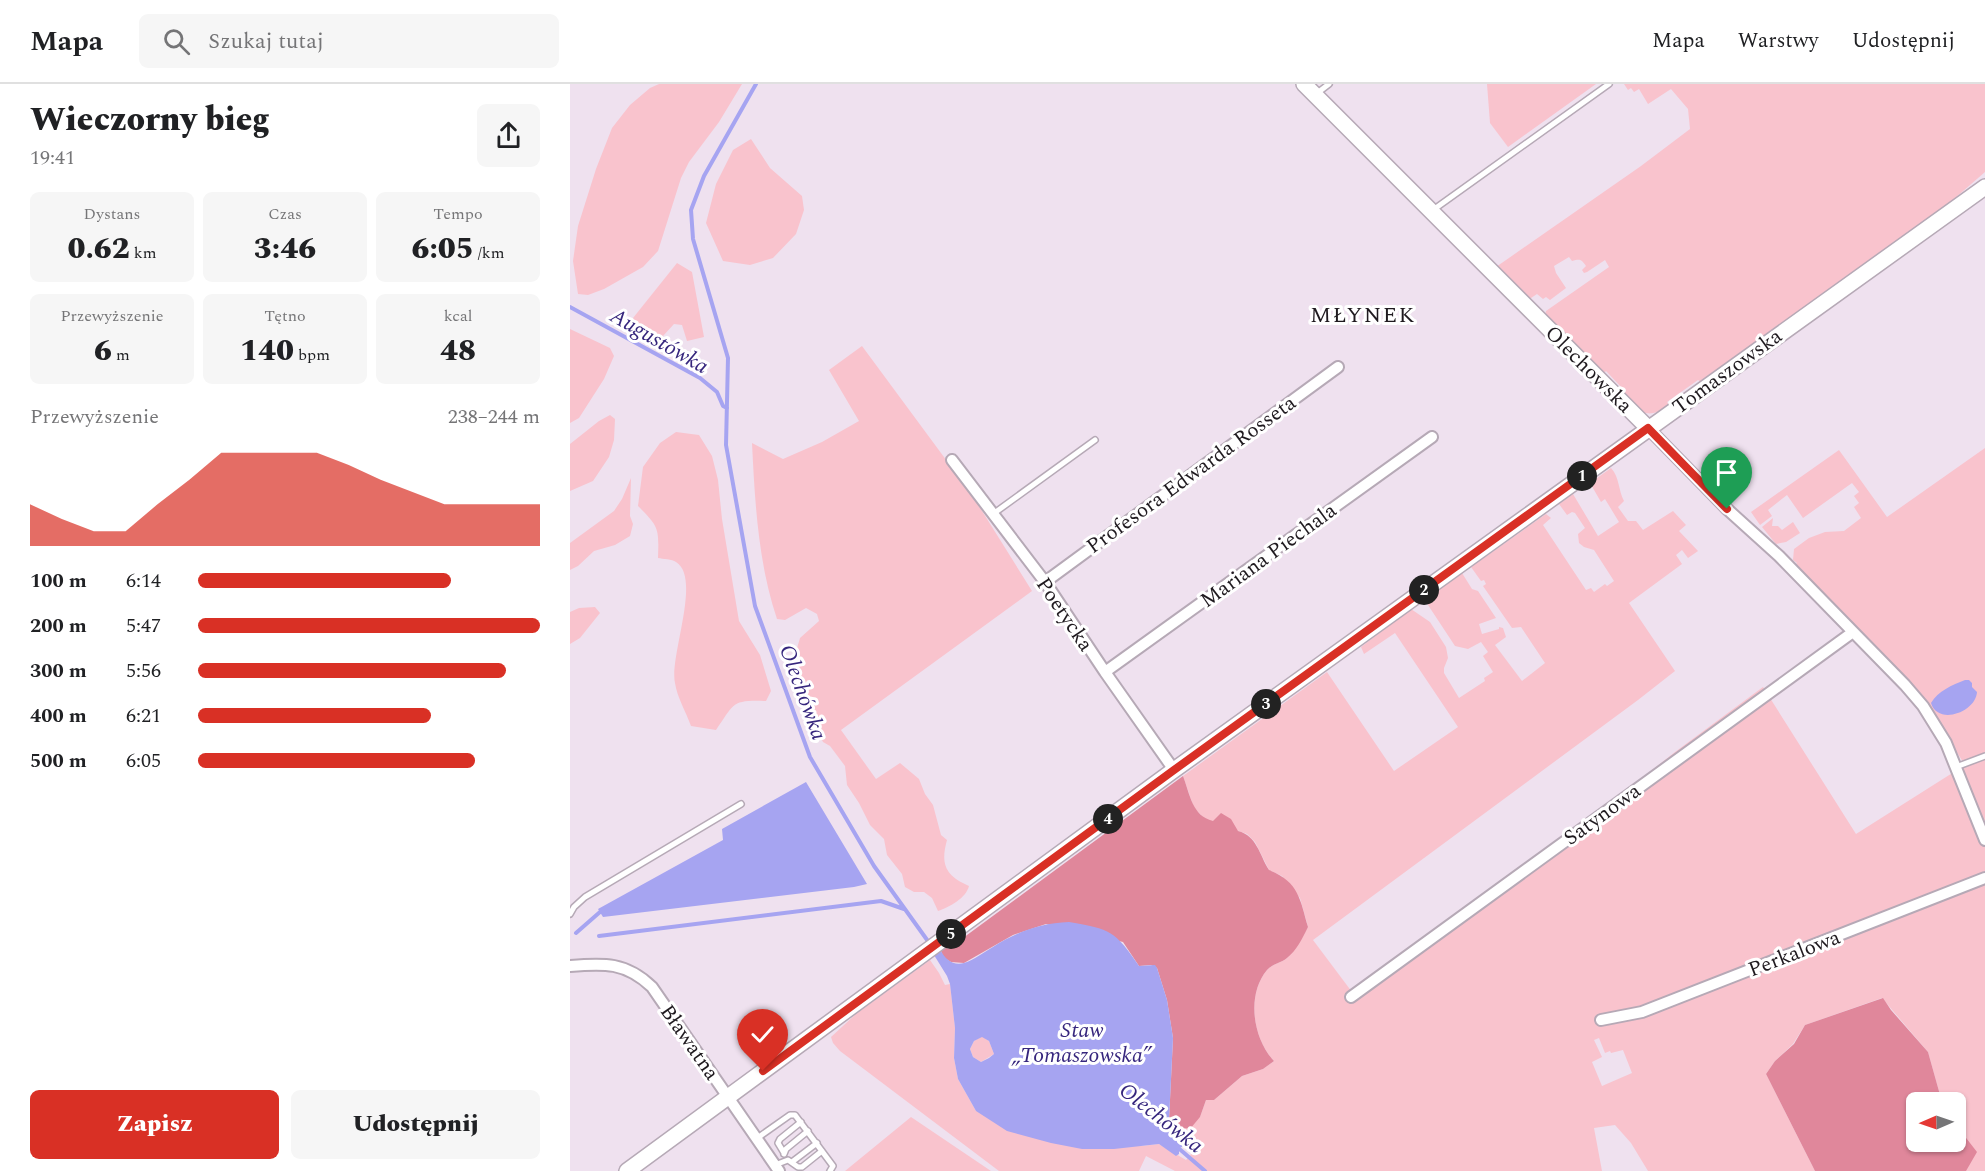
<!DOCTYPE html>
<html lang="pl">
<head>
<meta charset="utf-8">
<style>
  :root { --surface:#fff; --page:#f6f6f6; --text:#202124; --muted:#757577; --line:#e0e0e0; --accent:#d93025 }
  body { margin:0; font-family:Spectral,serif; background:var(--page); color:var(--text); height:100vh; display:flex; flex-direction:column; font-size:22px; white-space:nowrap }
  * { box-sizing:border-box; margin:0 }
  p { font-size:20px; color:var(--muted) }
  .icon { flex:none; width:33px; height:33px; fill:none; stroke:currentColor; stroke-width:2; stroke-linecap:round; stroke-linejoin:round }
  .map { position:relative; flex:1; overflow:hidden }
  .details { display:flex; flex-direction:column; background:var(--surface); width:570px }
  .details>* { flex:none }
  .needle { width:39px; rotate:268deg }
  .controls { position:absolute; left:1336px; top:1008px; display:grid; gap:12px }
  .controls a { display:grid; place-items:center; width:60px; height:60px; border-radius:9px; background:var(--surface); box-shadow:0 2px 4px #0004; font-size:30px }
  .pin { position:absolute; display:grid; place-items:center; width:51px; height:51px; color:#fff; margin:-62px -26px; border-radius:50% 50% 50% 0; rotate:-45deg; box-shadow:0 0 6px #0007 }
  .pin .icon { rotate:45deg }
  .km { position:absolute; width:30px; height:30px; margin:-15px; border-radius:50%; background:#222; color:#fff; font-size:16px; line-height:30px; text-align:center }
  .round { display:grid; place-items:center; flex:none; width:63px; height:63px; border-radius:9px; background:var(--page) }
  .headline { display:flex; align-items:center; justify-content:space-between; height:102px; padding:0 30px }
  h1 { font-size:33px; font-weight:800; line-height:45px }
  .metrics { display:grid; grid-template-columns:repeat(3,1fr); gap:9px; height:102px; padding:6px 30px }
  .metrics div { display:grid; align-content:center; border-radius:9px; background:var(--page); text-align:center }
  .metrics b { font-size:30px; font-weight:800 }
  .metrics small { font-size:16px; font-weight:400 }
  .metrics p { font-size:16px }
  .chart { height:168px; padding:12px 30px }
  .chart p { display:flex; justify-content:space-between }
  .chart svg { width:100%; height:108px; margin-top:6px; fill:var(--accent); opacity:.7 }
  .cta { display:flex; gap:12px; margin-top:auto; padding:12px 30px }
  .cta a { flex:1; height:69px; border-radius:9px; background:var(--accent); color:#fff; font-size:24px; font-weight:800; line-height:69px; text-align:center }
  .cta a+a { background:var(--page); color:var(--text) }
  ul { padding:0 30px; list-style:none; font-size:20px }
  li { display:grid; grid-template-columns:96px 72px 1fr; align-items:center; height:45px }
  li i { height:15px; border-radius:8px; background:var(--accent) }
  header { display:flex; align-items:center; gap:36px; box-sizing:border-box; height:84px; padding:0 30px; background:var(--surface); border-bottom:2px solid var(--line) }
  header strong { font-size:28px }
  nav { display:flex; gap:33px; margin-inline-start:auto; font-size:21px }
  .search { width:420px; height:54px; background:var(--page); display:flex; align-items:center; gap:15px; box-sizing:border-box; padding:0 21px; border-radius:9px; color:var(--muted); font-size:22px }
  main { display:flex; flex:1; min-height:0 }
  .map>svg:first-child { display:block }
</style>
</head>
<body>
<header>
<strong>Mapa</strong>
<div class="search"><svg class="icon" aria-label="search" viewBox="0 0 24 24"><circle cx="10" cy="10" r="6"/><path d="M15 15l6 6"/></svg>Szukaj tutaj</div>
<nav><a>Mapa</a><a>Warstwy</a><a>Udostępnij</a></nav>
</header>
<main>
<section class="details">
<div class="headline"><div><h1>Wieczorny bieg</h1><p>19:41</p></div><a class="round"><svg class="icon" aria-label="share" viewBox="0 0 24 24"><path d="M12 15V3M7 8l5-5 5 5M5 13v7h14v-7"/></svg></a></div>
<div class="metrics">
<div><p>Dystans</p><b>0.62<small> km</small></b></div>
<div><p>Czas</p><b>3:46</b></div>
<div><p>Tempo</p><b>6:05<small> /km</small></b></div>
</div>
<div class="metrics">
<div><p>Przewyższenie</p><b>6<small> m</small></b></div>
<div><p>Tętno</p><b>140<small> bpm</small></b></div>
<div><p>kcal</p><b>48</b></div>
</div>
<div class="chart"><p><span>Przewyższenie</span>238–244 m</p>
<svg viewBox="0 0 160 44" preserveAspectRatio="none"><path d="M0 44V27L10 33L20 38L30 38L40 27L50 17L60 6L70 6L80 6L90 6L100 11L110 17L120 22L130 27L140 27L150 27L160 27V44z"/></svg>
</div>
<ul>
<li><b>100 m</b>6:14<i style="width:74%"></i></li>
<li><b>200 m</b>5:47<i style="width:100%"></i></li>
<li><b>300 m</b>5:56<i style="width:90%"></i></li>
<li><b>400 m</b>6:21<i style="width:68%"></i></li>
<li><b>500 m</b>6:05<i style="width:81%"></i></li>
</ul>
<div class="cta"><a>Zapisz</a><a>Udostępnij</a></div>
</section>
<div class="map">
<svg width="1415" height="1087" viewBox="0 0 1415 1087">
  <rect width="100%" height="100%" fill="#efe1ef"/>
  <path fill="#f9c3cd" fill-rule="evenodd" d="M 89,0 L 172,0 L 149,38 L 119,78 L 111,94 L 88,167 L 73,183 L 34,205 L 18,211 L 8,210 L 3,177 L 8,142 L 26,85 L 42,44 L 60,21 L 80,4 Z
    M 917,0 L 1026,0 L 938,63 L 920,39 Z
    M 1054,0 L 1415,0 L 1415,88 L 1377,121 L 1131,298 L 1128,296 L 1097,318 L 1099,321 C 1089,327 1083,332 1072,328 L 1050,306 L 1052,304 L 1036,287 L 1034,289 L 975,232 L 976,227 L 1039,183 L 1035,176 L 1017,188 L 1014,189 L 1012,186 L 1016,182 C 1011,175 1010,175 1002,177 L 999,173 L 984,182 L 986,189 L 996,204 L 980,216 L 976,213 L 973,215 L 967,210 L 958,216 L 926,183 L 1071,82 L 1120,45 L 1118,25 L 1101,5 L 1078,20 L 1069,5 L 1064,8 L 1061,4 L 1058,6 Z
    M 181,55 L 200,84 L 232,112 L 234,126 L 226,150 L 203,174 L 180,181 L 153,177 L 136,139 L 146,100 L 163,66 Z
    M 107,179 L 122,188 L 134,253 L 117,257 L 112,241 L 104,240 L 93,252 L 81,256 L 67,242 L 63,234 Z
    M 0,245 L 40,264 L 44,272 L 34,295 L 9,334 L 0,339 Z
    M 292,262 L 402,411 L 462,507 L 271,646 L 306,695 L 330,679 L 349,695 L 355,710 L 363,721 L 371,751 L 377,756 C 370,781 376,792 399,802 C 396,814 380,823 368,827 L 362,814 L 354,808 L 344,808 L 335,803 L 332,790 L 317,771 L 314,755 L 300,741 L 289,719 L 277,701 L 275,682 L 260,662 L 253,658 L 242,636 L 232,611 L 226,588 L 225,571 L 230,554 L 249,537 L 247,530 L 236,524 L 215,536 L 207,535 C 188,478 185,419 182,359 L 213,375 L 252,358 L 289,337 L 259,286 Z
    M 40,331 L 45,335 L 44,356 L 39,373 L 23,397 L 0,407 L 0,360 L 29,337 Z
    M 106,348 L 129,351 L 142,372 L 148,396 L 152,435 L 169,537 L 190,571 L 201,607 L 196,617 C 161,616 165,619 146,646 L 121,642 C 116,628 107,613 105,599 C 99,573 132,494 106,478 C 102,475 93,475 88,474 C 89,444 89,443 68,422 L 73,383 L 90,359 Z
    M 1415,364 L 1415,1087 L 1396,1087 L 1391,1048 L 1386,1041 L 1386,1018 L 1372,1018 L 1358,968 L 1312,914 L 1235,941 L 1223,960 L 1205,977 L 1196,990 L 1245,1087 L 1078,1087 L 1061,1059 L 1045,1041 L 1024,1044 L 1032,1087 L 605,1087 L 576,1072 L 569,1087 L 429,1087 L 270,967 L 263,959 L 261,953 L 286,930 L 360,876 L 369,889 L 375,901 L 380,900 L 385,944 L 384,974 L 388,995 L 406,1027 L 572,1062 L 589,1060 L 616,1076 L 623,1068 L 602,1045 L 599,1036 L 609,1043 L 630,1033 L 636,1016 L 644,1016 L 672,992 L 693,985 L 704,977 C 683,955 676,911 697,886 C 702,880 711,879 717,874 C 725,866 732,853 738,843 L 730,814 L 712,792 L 699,786 L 685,758 L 677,750 L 635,735 L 624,724 L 613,692 L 757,588 L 824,687 L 888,643 L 825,549 L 794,570 L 791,563 L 841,525 L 860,538 L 876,563 L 878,574 L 874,584 L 874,589 L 889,614 L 915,597 L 914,594 L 923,588 L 913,572 L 918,568 L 911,558 L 898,565 L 885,562 L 858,521 L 857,514 L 892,489 L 902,505 L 908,507 L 926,534 L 909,540 L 912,550 L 929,545 L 929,543 L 933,544 L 936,553 L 925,561 L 952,597 L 975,579 L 951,543 L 942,544 L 913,502 L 916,500 L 914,496 L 911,497 L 901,483 L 976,430 L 981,434 L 973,441 L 1016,506 L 1021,504 L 1024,508 L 1035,500 L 1037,502 L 1044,497 L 1024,466 L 1014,463 L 1009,459 L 1008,450 L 1015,444 L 1005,429 L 1002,428 L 997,431 L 989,420 L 1003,410 L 1028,452 L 1049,438 L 1035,415 L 1031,418 L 1020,399 L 1041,384 C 1050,394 1048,406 1054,417 L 1048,423 L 1058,437 L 1066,437 L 1073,446 L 1103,427 L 1116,441 L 1109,447 L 1128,467 L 1118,474 L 1112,466 L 1106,471 L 1112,480 L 1059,519 L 1105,587 L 1068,616 L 743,856 L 785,912 L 912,820 L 1105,668 L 1193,603 L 1286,750 L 1395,681 L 1346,605 L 1225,481 L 1227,479 L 1223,476 L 1224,465 L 1239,454 L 1255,448 L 1274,447 L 1291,434 L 1284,423 L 1289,419 L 1284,412 L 1289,408 L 1282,399 L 1233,434 L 1217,411 L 1198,426 L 1202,432 L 1190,441 L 1181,428 L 1269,366 L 1317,433 ZM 1029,954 L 1035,969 L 1040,967 L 1041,969 L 1053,966 L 1062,989 L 1032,1002 L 1022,978 L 1032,973 L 1024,956 Z
    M 61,394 L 60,432 L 63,440 L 60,452 L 45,461 L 24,467 L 8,482 L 0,486 L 0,459 L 44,427 L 52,415 Z
    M 1203,434 L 1202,442 L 1208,442 L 1212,446 L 1223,438 L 1230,449 L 1216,458 L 1206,460 L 1192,443 Z
    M 25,523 L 30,529 L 10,554 L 0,560 L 0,528 L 9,524 Z
    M 412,952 L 419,957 L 424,970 L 411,978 L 403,973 L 400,965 L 404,957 Z
    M 341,1033 L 421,1087 L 275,1087 Z"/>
  <path fill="#e0879b" d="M 613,692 C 620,710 622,732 643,737 L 651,729 L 661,735 L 668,747 C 687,752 689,770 699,786 C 729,798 730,815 738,843 C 732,855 727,866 717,874 C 711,879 702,880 697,886 C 676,911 683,955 704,977 L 693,985 L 672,992 L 644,1016 L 636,1016 L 630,1033 L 620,1045 L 609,1043 L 599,1036 L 603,954 L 597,916 L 587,884 L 581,881 L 569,882 L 553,858 L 476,840 L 443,851 L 394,879 L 381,878 L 374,874 L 371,867 L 376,863 L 378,865 Z
    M 1313,914 L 1321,926 L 1358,968 L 1372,1018 L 1347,1018 L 1347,1058 L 1386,1058 L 1386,1041 L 1407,1068 L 1396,1087 L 1245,1087 L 1196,990 L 1205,977 L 1224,960 L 1235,941 Z"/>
  <path fill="#a6a4f1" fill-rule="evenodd" d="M 1395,596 L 1399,596 L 1402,599 L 1402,603 L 1407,608 C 1406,628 1368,642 1361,619 C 1368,607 1382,601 1395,596 Z
    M 236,698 L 297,800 L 284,803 L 33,833 L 28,825 L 153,756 L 152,745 Z
    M 499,838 C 541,845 545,847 569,882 L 585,881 L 587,884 L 597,916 L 603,954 L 599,1036 L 602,1045 L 615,1062 L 609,1064 L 609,1070 L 606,1072 L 589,1060 L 544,1065 L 512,1065 L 481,1059 L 437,1047 L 406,1027 L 388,995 L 384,974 L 385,944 L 380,900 L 377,892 L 364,871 L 371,867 C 375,875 383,882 394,879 C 404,876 414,868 423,863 C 447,848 470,839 499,838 ZM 412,953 L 419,957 L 424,970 L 419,974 L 411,978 L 403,973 L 400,965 L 404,957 Z"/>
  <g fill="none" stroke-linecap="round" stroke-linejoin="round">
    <path stroke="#a6a4f1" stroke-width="4" d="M 186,0 L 134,92 L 121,126 L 123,155 L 158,274 L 156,361 L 185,522 L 240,673 L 304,782 L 360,860
      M 0,223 L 130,294 L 147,308 L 153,322 L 157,324
      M 6,849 L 30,828
      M 29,852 L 311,817 L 334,825
      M 606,1062 L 635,1087"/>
    <g stroke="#b6a9b6" stroke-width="8">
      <path id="lane" d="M 746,10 L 759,0
        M 863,126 L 1039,0
        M 423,430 L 525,356
        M 1386,683 L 1415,672
        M 0,830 L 4,823 L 15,813 L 171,720
        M 186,1055 L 220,1031 L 225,1031 L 263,1082 L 260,1087
        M 214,1069 L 208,1059 L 210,1055 L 231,1038
        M 214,1070 L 216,1065 L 238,1047
        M 222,1078 L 247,1059
        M 205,1081 L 218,1076 L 228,1083 L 232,1083 L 252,1067"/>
    </g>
    <g stroke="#b6a9b6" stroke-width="14">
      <path id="street" d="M 1078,344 L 1157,425 L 1209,472 L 1335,601 L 1353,622 L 1376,659 L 1415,756
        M 382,376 L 475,498 L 535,588 L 604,686
        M 475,498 L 768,283
        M 535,588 L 862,353
        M 0,882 C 34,879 56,878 82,903 L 209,1087
        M 781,913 L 1283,548
        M 1031,936 L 1072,928 L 1415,794"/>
    </g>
    <g stroke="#b6a9b6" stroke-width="18">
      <path id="secondary" d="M 734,0 L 1078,344
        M 57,1087 L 604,686 L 1415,103"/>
    </g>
    <use href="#lane" stroke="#fff" stroke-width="5"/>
    <use href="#street" stroke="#fff" stroke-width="10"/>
    <use href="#secondary" stroke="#fff" stroke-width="15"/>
  </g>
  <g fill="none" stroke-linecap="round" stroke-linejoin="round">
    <g stroke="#fff" stroke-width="12">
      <path id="route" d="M 193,987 L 604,686 L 1078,344 L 1157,425"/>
    </g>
    <use href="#route" stroke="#d93025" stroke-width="8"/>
  </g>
  <g text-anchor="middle" stroke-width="6" stroke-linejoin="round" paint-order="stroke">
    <g font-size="21" fill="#1f1a1f" stroke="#fff">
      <text transform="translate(1019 285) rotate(45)" y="7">Olechowska</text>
      <text transform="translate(1157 287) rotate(-36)" y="7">Tomaszowska</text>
      <text transform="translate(621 390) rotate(-36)" y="7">Profesora Edwarda Rosseta</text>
      <text transform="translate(698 471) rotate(-36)" y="7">Mariana Piechala</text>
      <text transform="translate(495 530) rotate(56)" y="7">Poetycka</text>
      <text transform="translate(1032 730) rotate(-36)" y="7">Satynowa</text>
      <text transform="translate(1224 869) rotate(-21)" y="7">Perkalowa</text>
      <text transform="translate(120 958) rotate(55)" y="7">Bławatna</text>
    </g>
    <g font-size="22" letter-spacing="1.5" fill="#1f1a1f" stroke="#fff">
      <text x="793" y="238">MŁYNEK</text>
    </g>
    <g font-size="22" font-style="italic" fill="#36267d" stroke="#fff">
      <text transform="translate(90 256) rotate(30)" y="8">Augustówka</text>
      <text transform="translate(234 608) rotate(70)" y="8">Olechówka</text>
      <text x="512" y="953">Staw<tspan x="512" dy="25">„Tomaszowska”</tspan></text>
      <text transform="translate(592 1033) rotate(38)" y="8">Olechówka</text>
    </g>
  </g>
</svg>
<div class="controls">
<a><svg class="needle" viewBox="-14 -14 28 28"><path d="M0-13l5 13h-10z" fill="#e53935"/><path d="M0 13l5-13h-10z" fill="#757577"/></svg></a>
</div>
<div class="pin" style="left:1157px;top:425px;background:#1e9e55"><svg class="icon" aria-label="arrive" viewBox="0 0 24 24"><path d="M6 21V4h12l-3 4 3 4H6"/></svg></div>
<div class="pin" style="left:193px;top:987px;background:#d93025"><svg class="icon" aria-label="check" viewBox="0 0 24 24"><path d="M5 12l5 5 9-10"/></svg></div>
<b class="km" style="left:1012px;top:392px">1</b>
<b class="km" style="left:854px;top:506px">2</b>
<b class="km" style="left:696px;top:620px">3</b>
<b class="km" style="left:538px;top:735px">4</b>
<b class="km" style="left:381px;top:850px">5</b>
</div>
</main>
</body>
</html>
